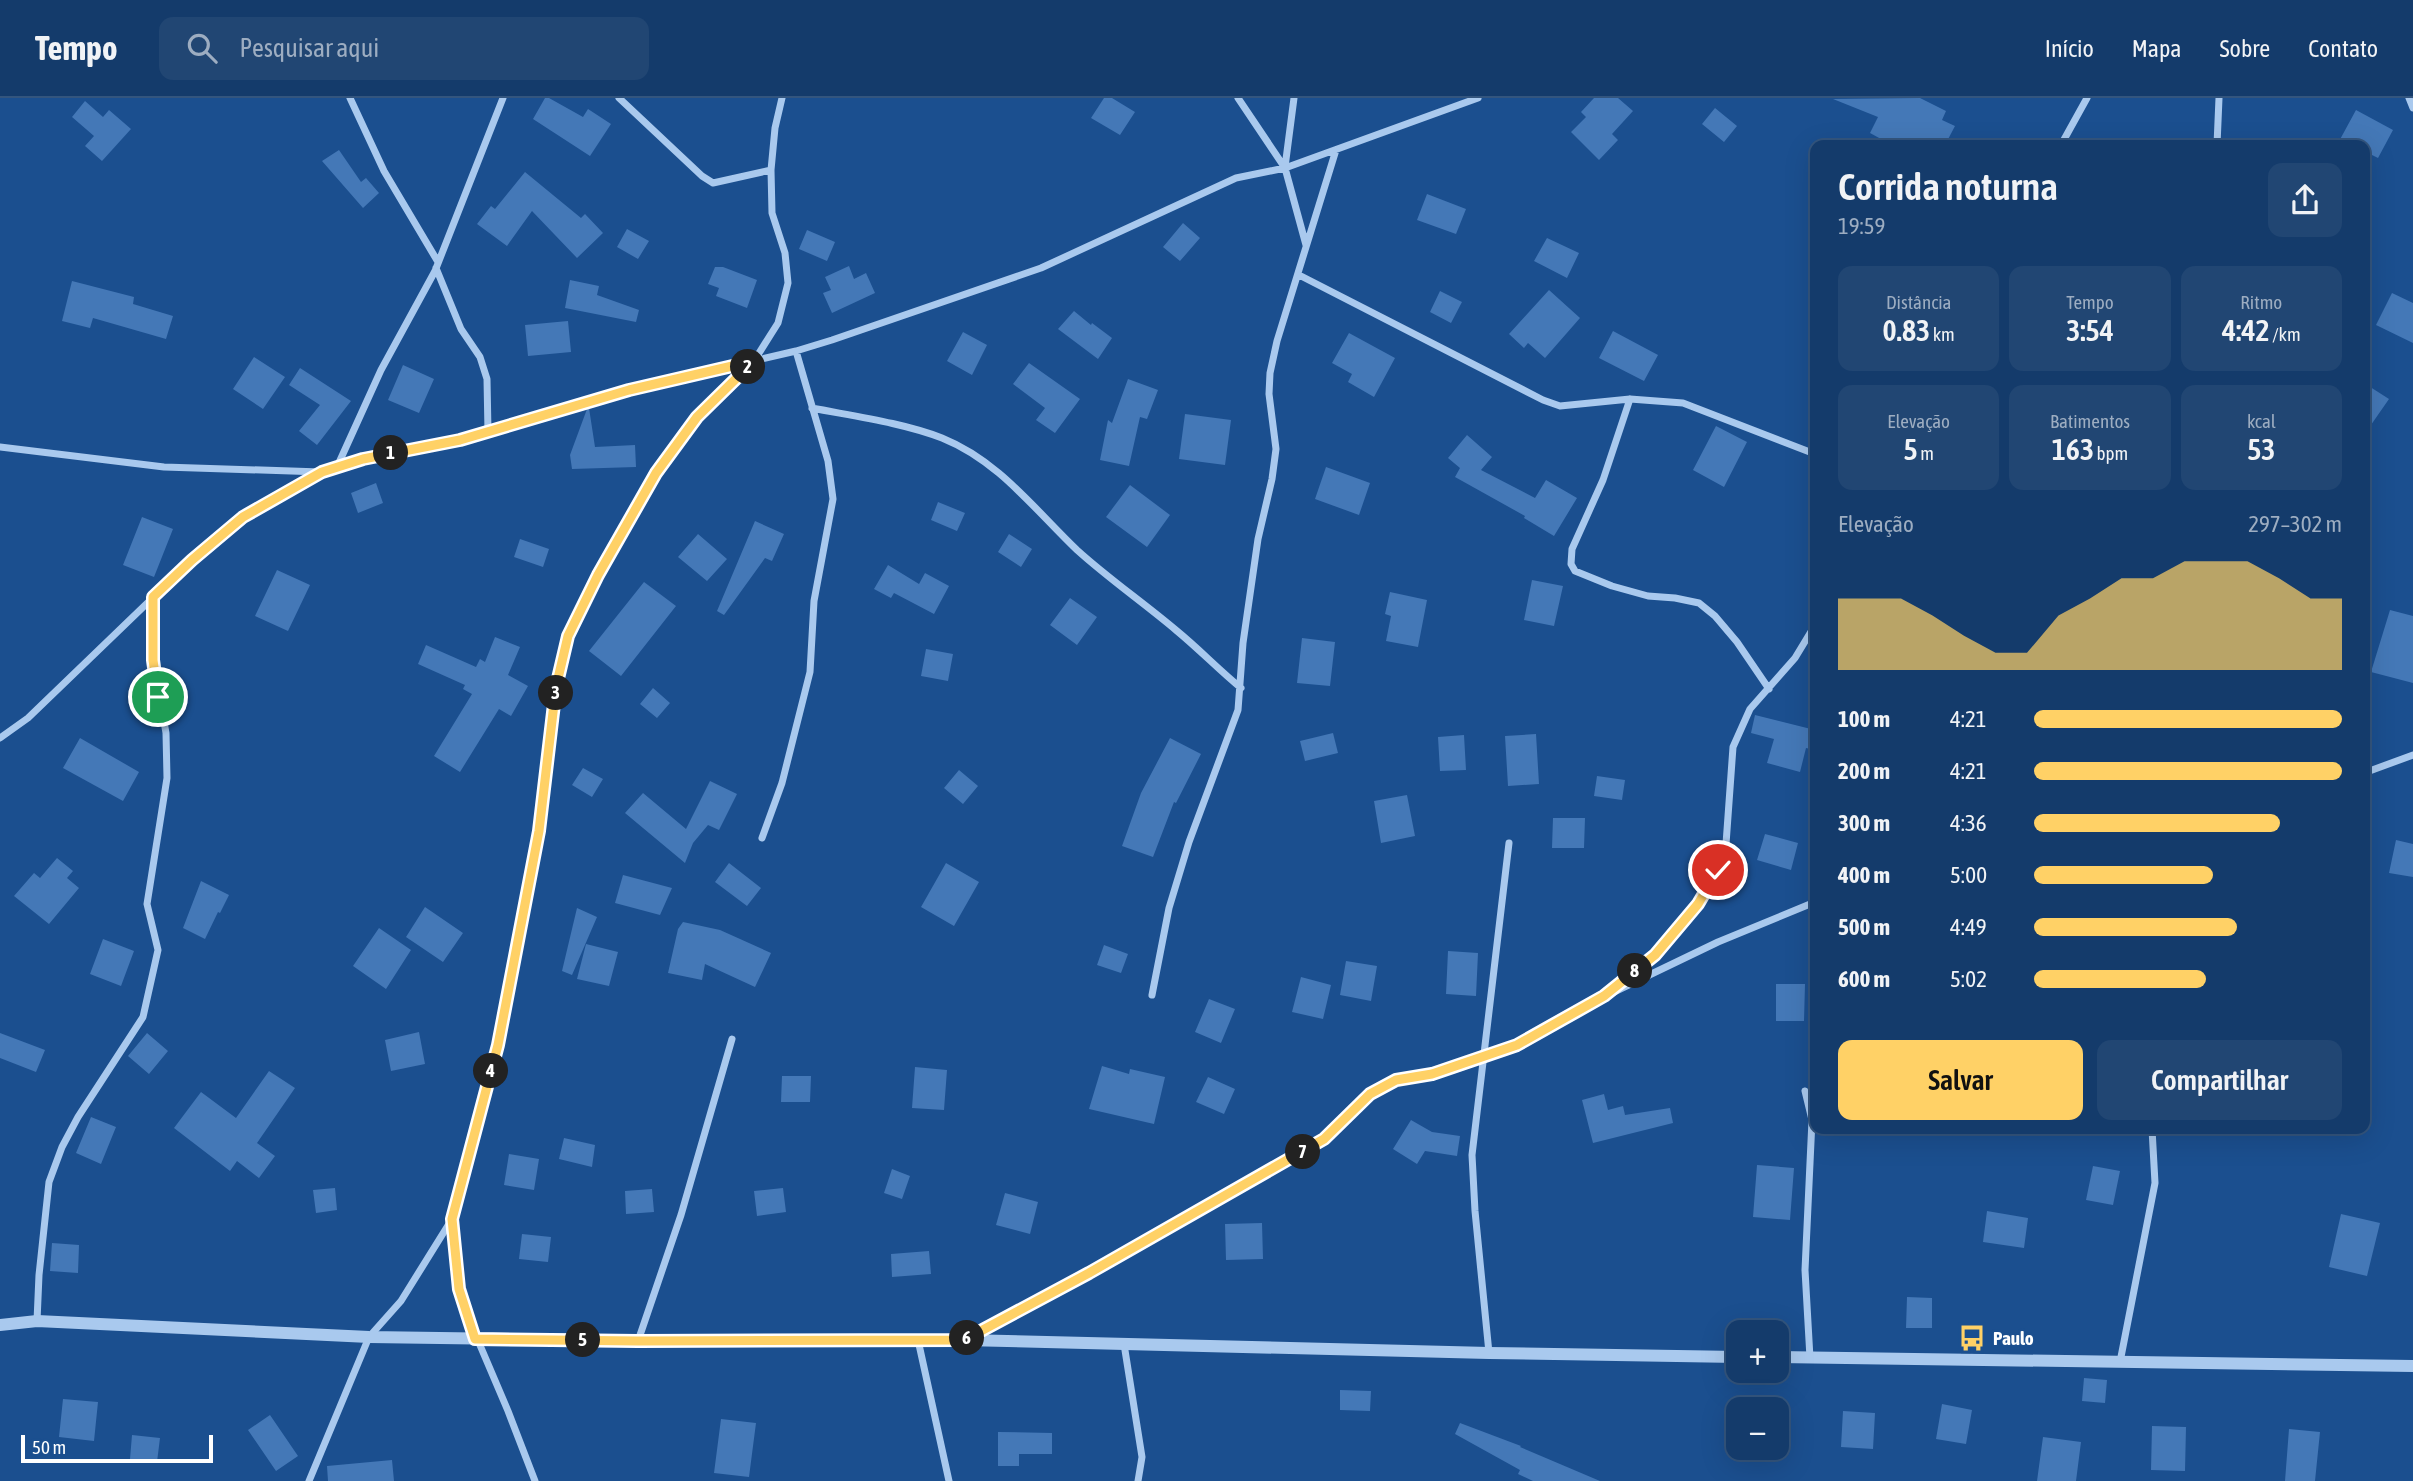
<!DOCTYPE html>
<html lang="pt">
<head>
<meta charset="utf-8">
<style>
  :root { --surface:#143b6b; --page:#214673; --text:#f1f3f6; --muted:#9dadc1; --line:#33557e; --accent:#ffd166 }
  body { margin:0; font-family:"Asap Condensed",sans-serif; background:var(--page); color:var(--text); height:100vh; display:flex; flex-direction:column; font-size:26px; white-space:nowrap }
  * { box-sizing:border-box; margin:0 }
  p { font-size:23px; color:var(--muted) }
  .icon { flex:none; width:38px; height:38px; fill:none; stroke:currentColor; stroke-width:2; stroke-linecap:round; stroke-linejoin:round }
  .map { position:relative; flex:1; overflow:hidden }
  .sheet { position:absolute; left:1810px; top:42px; width:560px; height:994px; display:flex; flex-direction:column; background:var(--surface); border-radius:14px; box-shadow:0 7px 28px #0002,0 0 0 2px var(--line) }
  .sheet>* { flex:none }
  .fabs { position:absolute; left:1726px; top:1222px; display:grid; gap:14px }
  .fabs a { display:grid; place-items:center; width:63px; height:63px; border-radius:14px; background:var(--surface); box-shadow:0 7px 28px #0002,0 0 0 2px var(--line); font-size:35px }
  .scale { position:absolute; left:21px; bottom:18px; width:192px; box-sizing:border-box; padding-left:7px; border:4px solid #fff; border-top:0; font-size:19px; line-height:24px; white-space:nowrap; color:#fff; -webkit-text-stroke:5px #1b4f8f; paint-order:stroke }
  .pin { position:absolute; display:grid; place-items:center; width:60px; height:60px; color:#fff; margin:-30px; border:4px solid #fff; border-radius:50%; box-shadow:0 2px 7px #0007 }
  .km { position:absolute; width:35px; height:35px; margin:-18px; border-radius:50%; background:#222; color:#fff; font-size:19px; line-height:35px; text-align:center }
  .round { display:grid; place-items:center; flex:none; width:74px; height:74px; border-radius:14px; background:var(--page) }
  .head { display:flex; align-items:center; justify-content:space-between; height:119px; padding:0 28px }
  h1 { font-size:38px; font-weight:600; line-height:52px }
  .figures { display:grid; grid-template-columns:repeat(3,1fr); gap:10px; height:119px; padding:7px 28px }
  .figures div { display:grid; align-content:center; border-radius:14px; background:var(--page); text-align:center }
  .figures b { font-size:30px; font-weight:600 }
  .figures small { font-size:19px; font-weight:400 }
  .figures p { font-size:19px }
  .chart { height:196px; padding:14px 28px }
  .chart p { display:flex; justify-content:space-between }
  .chart svg { width:100%; height:126px; margin-top:7px; fill:var(--accent); opacity:.7 }
  .cta { display:flex; gap:14px; margin-top:auto; padding:14px 28px }
  .cta a { flex:1; height:80px; border-radius:14px; background:var(--accent); color:#111; font-size:28px; font-weight:600; line-height:80px; text-align:center }
  .cta a+a { background:var(--page); color:var(--text) }
  ul { padding:0 28px; list-style:none; font-size:23px }
  li { display:grid; grid-template-columns:112px 84px 1fr; align-items:center; height:52px }
  li i { height:18px; border-radius:9px; background:var(--accent) }
  header { display:flex; align-items:center; gap:42px; box-sizing:border-box; height:98px; padding:0 35px; background:var(--surface); border-bottom:2px solid var(--line) }
  header strong { font-size:33px }
  nav { display:flex; gap:38px; margin-inline-start:auto; font-size:24px }
  .search { width:490px; height:63px; background:var(--page); display:flex; align-items:center; gap:18px; box-sizing:border-box; padding:0 24px; border-radius:14px; color:var(--muted); font-size:26px }
  .map>svg:first-child { display:block }
</style>
</head>
<body>
<header>
<strong>Tempo</strong>
<div class="search"><svg class="icon" aria-label="search" viewBox="0 0 24 24"><circle cx="10" cy="10" r="6"/><path d="M15 15l6 6"/></svg>Pesquisar aqui</div>
<nav><a>Início</a><a>Mapa</a><a>Sobre</a><a>Contato</a></nav>
</header>
<div class="map">
<svg width="2413" height="1383" viewBox="0 0 2413 1383">
  <rect width="100%" height="100%" fill="#1b4f8f"/>
  <path fill="#4478b7" d="M 545,0 L 549,0 L 583,19 L 588,11 L 611,26 L 590,58 L 533,21 Z
    M 1104,0 L 1112,0 L 1135,14 L 1120,37 L 1091,20 Z
    M 1594,0 L 1618,0 L 1633,13 L 1612,36 L 1618,42 L 1599,62 L 1571,34 L 1586,19 L 1581,14 Z
    M 1920,0 L 1946,13 L 1942,22 L 1955,28 L 1945,47 L 1892,47 L 1870,35 L 1878,19 L 1833,1 Z
    M 85,3 L 103,19 L 109,12 L 131,31 L 102,63 L 85,48 L 94,38 L 72,19 Z
    M 1715,10 L 1737,28 L 1724,44 L 1702,26 Z
    M 2356,12 L 2393,32 L 2378,60 L 2364,53 L 2364,47 L 2337,47 Z
    M 339,52 L 361,84 L 366,80 L 379,95 L 363,110 L 322,63 Z
    M 525,74 L 581,120 L 585,116 L 603,135 L 577,160 L 532,113 L 507,148 L 477,126 L 491,108 L 495,111 Z
    M 1427,96 L 1466,111 L 1456,136 L 1417,122 Z
    M 1183,125 L 1200,140 L 1180,163 L 1163,149 Z
    M 627,131 L 649,143 L 638,161 L 617,149 Z
    M 807,132 L 835,144 L 827,163 L 799,151 Z
    M 1547,140 L 1579,155 L 1567,180 L 1534,163 Z
    M 849,168 L 854,181 L 866,175 L 875,195 L 832,215 L 823,195 L 831,192 L 825,179 Z
    M 715,169 L 723,169 L 757,182 L 747,210 L 716,198 L 719,190 L 708,186 Z
    M 570,182 L 599,188 L 597,197 L 639,212 L 636,224 L 565,210 Z
    M 72,183 L 134,199 L 133,206 L 173,218 L 166,241 L 93,220 L 90,230 L 62,223 Z
    M 1549,192 L 1580,220 L 1545,260 L 1528,245 L 1524,250 L 1509,236 Z
    M 1440,193 L 1462,204 L 1451,225 L 1430,214 Z
    M 2392,195 L 2413,205 L 2413,245 L 2376,227 Z
    M 1074,213 L 1091,227 L 1092,225 L 1112,240 L 1098,261 L 1058,231 Z
    M 568,223 L 571,254 L 528,258 L 525,227 Z
    M 1613,233 L 1658,257 L 1644,283 L 1599,260 Z
    M 963,234 L 987,247 L 972,277 L 947,263 Z
    M 1349,235 L 1395,260 L 1374,299 L 1348,284 L 1352,276 L 1332,265 Z
    M 254,259 L 285,279 L 263,311 L 233,291 Z
    M 1029,265 L 1080,301 L 1055,335 L 1036,322 L 1045,310 L 1013,286 Z
    M 403,267 L 434,281 L 419,315 L 388,302 Z
    M 300,270 L 351,303 L 317,347 L 299,333 L 320,307 L 289,287 Z
    M 1128,281 L 1158,292 L 1147,321 L 1140,319 L 1129,368 L 1100,362 L 1108,322 L 1112,325 Z
    M 2364,285 L 2389,301 L 2364,337 Z
    M 589,310 L 595,349 L 635,347 L 636,369 L 572,371 L 570,357 L 587,311 Z
    M 1185,316 L 1231,322 L 1225,367 L 1179,361 Z
    M 1716,328 L 1747,344 L 1724,389 L 1693,372 Z
    M 1467,337 L 1492,359 L 1481,372 L 1535,400 L 1546,382 L 1577,400 L 1554,438 L 1524,420 L 1525,418 L 1455,379 L 1460,370 L 1448,360 Z
    M 1326,369 L 1370,385 L 1359,417 L 1315,401 Z
    M 376,385 L 383,405 L 358,415 L 351,395 Z
    M 1130,387 L 1170,417 L 1147,449 L 1106,419 Z
    M 938,404 L 965,415 L 957,433 L 931,422 Z
    M 142,419 L 173,431 L 154,479 L 123,467 Z
    M 755,423 L 784,436 L 772,463 L 765,460 L 724,517 L 717,513 Z
    M 698,436 L 727,461 L 707,483 L 678,459 Z
    M 1009,436 L 1032,451 L 1021,469 L 998,454 Z
    M 520,441 L 549,451 L 543,469 L 514,459 Z
    M 888,467 L 919,486 L 925,475 L 949,488 L 934,516 L 894,495 L 891,500 L 874,491 Z
    M 277,472 L 310,487 L 288,533 L 255,518 Z
    M 1532,482 L 1563,488 L 1554,528 L 1524,522 Z
    M 644,484 L 676,508 L 621,578 L 589,553 Z
    M 1390,494 L 1427,502 L 1418,549 L 1386,543 L 1391,518 L 1385,516 Z
    M 1070,500 L 1097,519 L 1077,547 L 1050,527 Z
    M 2390,512 L 2413,518 L 2413,585 L 2371,574 Z
    M 495,539 L 520,549 L 508,577 L 528,588 L 511,618 L 499,611 L 460,674 L 434,658 L 472,596 L 463,591 L 465,587 L 418,566 L 426,547 L 476,569 L 480,561 L 485,564 Z
    M 1302,540 L 1335,544 L 1330,588 L 1297,585 Z
    M 926,551 L 953,556 L 948,583 L 921,578 Z
    M 653,590 L 670,605 L 657,620 L 640,606 Z
    M 1755,617 L 1815,632 L 1815,652 L 1806,650 L 1800,674 L 1767,665 L 1774,641 L 1751,635 Z
    M 1333,635 L 1338,655 L 1305,663 L 1300,643 Z
    M 1536,636 L 1539,686 L 1508,688 L 1505,638 Z
    M 1464,637 L 1466,672 L 1440,673 L 1438,639 Z
    M 80,640 L 139,674 L 123,703 L 63,670 Z
    M 1170,640 L 1201,656 L 1176,705 L 1174,704 L 1153,759 L 1122,748 L 1141,695 Z
    M 583,670 L 603,681 L 592,699 L 572,687 Z
    M 959,672 L 978,688 L 963,706 L 944,690 Z
    M 1597,678 L 1625,682 L 1622,702 L 1594,698 Z
    M 710,683 L 737,696 L 719,732 L 708,727 L 693,745 L 685,765 L 625,715 L 643,695 L 686,731 Z
    M 1407,697 L 1415,738 L 1381,745 L 1374,703 Z
    M 1553,720 L 1585,720 L 1584,750 L 1552,750 Z
    M 1765,736 L 1798,745 L 1791,772 L 1757,762 Z
    M 2396,742 L 2413,746 L 2413,779 L 2389,775 Z
    M 57,760 L 73,773 L 67,780 L 79,790 L 49,826 L 14,798 L 34,775 L 40,780 Z
    M 729,765 L 761,790 L 747,808 L 715,784 Z
    M 946,765 L 979,784 L 954,828 L 921,809 Z
    M 623,777 L 672,790 L 660,817 L 615,805 Z
    M 201,783 L 229,797 L 220,815 L 218,814 L 205,841 L 183,830 Z
    M 425,809 L 463,835 L 443,864 L 406,839 Z
    M 577,810 L 597,819 L 572,877 L 562,873 Z
    M 683,824 L 720,832 L 771,855 L 755,889 L 705,866 L 702,882 L 668,875 L 678,831 Z
    M 379,830 L 411,852 L 386,891 L 353,868 Z
    M 103,841 L 134,853 L 121,888 L 90,876 Z
    M 586,846 L 618,854 L 609,888 L 577,881 Z
    M 1104,847 L 1128,856 L 1121,875 L 1097,867 Z
    M 1448,853 L 1478,855 L 1476,898 L 1446,896 Z
    M 1346,863 L 1377,868 L 1371,903 L 1340,897 Z
    M 1301,879 L 1331,887 L 1323,921 L 1292,914 Z
    M 1776,886 L 1805,886 L 1804,923 L 1776,923 Z
    M 1209,901 L 1235,911 L 1221,945 L 1195,934 Z
    M 419,934 L 425,966 L 391,973 L 385,942 Z
    M 0,935 L 45,952 L 36,974 L 0,960 Z
    M 147,935 L 168,953 L 149,976 L 128,958 Z
    M 1102,968 L 1129,976 L 1130,971 L 1165,979 L 1154,1026 L 1089,1011 Z
    M 915,969 L 947,972 L 944,1012 L 912,1010 Z
    M 269,973 L 295,990 L 257,1045 L 275,1058 L 259,1080 L 237,1063 L 230,1073 L 174,1030 L 201,994 L 236,1020 Z
    M 782,978 L 811,978 L 810,1004 L 781,1004 Z
    M 1208,979 L 1235,991 L 1224,1016 L 1196,1004 Z
    M 1604,996 L 1608,1012 L 1623,1008 L 1625,1017 L 1670,1010 L 1673,1025 L 1593,1045 L 1582,1002 Z
    M 91,1019 L 116,1029 L 101,1066 L 76,1055 Z
    M 1411,1022 L 1432,1034 L 1460,1038 L 1457,1058 L 1425,1053 L 1417,1066 L 1393,1051 Z
    M 564,1040 L 595,1047 L 592,1069 L 559,1061 Z
    M 509,1056 L 539,1061 L 534,1092 L 504,1087 Z
    M 1757,1067 L 1794,1070 L 1790,1122 L 1753,1119 Z
    M 2093,1068 L 2120,1073 L 2113,1107 L 2086,1102 Z
    M 892,1071 L 910,1078 L 902,1101 L 884,1095 Z
    M 335,1090 L 337,1112 L 316,1115 L 313,1092 Z
    M 783,1090 L 786,1114 L 757,1118 L 754,1093 Z
    M 652,1091 L 654,1114 L 626,1116 L 625,1093 Z
    M 1005,1095 L 1038,1104 L 1030,1136 L 996,1127 Z
    M 1987,1113 L 2028,1120 L 2024,1150 L 1983,1144 Z
    M 2341,1116 L 2380,1125 L 2367,1178 L 2329,1169 Z
    M 1262,1125 L 1263,1161 L 1226,1162 L 1225,1126 Z
    M 522,1136 L 551,1139 L 548,1164 L 519,1161 Z
    M 52,1145 L 79,1147 L 78,1175 L 50,1173 Z
    M 929,1153 L 931,1176 L 892,1179 L 891,1156 Z
    M 1907,1199 L 1932,1200 L 1932,1230 L 1906,1230 Z
    M 2084,1280 L 2107,1282 L 2105,1305 L 2082,1303 Z
    M 1340,1292 L 1371,1293 L 1370,1313 L 1340,1312 Z
    M 63,1301 L 98,1304 L 94,1343 L 59,1339 Z
    M 1942,1306 L 1972,1312 L 1966,1346 L 1936,1341 Z
    M 1843,1313 L 1875,1315 L 1873,1351 L 1841,1349 Z
    M 270,1317 L 298,1358 L 276,1373 L 248,1332 Z
    M 721,1321 L 756,1325 L 749,1379 L 714,1375 Z
    M 1460,1325 L 1521,1348 L 1520,1349 L 1600,1383 L 1533,1383 L 1518,1376 L 1520,1372 L 1455,1336 Z
    M 2152,1328 L 2186,1329 L 2185,1373 L 2151,1372 Z
    M 2289,1331 L 2320,1334 L 2315,1383 L 2285,1383 Z
    M 998,1334 L 1052,1335 L 1052,1356 L 1019,1356 L 1019,1368 L 998,1368 Z
    M 132,1337 L 160,1340 L 157,1364 L 130,1361 Z
    M 2043,1339 L 2081,1344 L 2076,1383 L 2037,1383 Z
    M 392,1362 L 394,1383 L 328,1383 L 327,1368 Z"/>
  <g fill="none" stroke-linecap="round" stroke-linejoin="round">
    <path stroke="#a9c9ee" stroke-width="7" d="M 350,0 L 384,73 L 438,164
      M 619,0 L 702,78 L 713,85 L 771,72
      M 1238,0 L 1285,70 L 1306,147
      M 2409,0 L 2413,10
      M 2061,47 L 2087,0
      M 2217,47 L 2219,0
      M 1285,69 L 1294,0
      M 436,170 L 461,231 L 480,259 L 487,281 L 488,334
      M 1299,177 L 1543,302 L 1560,308 L 1630,301 L 1683,305 L 1815,356
      M 1630,301 L 1603,382 L 1572,451 L 1571,466 L 1575,473 L 1612,488 L 1648,498 L 1675,500 L 1699,505 L 1715,518 L 1737,544 L 1769,591
      M 812,310 C 853,318 904,325 942,340 C 999,363 1034,411 1077,452 C 1109,481 1144,505 1177,533 C 1199,551 1219,572 1241,590
      M 0,349 L 164,369 L 321,374
      M 337,369 L 381,272 L 435,173 L 503,0
      M 0,640 L 28,620 L 192,462 L 243,419 L 322,374 L 363,361 L 460,342 L 629,292 L 796,253 L 832,242 L 1041,170 L 1236,80 L 1285,70 L 1478,0
      M 2364,675 L 2413,657
      M 762,740 L 782,685 L 810,574 L 814,503 L 833,401 L 828,363 L 796,253
      M 1614,894 L 1718,844 L 1815,804
      M 1152,897 L 1169,810 L 1189,744 L 1238,612 L 1243,545 L 1258,441 L 1272,381 L 1276,351 L 1269,296 L 1270,275 L 1277,243 L 1336,52
      M 1805,993 L 1812,1022 L 1805,1172 L 1810,1260
      M 452,1122 L 459,1191 L 465,1212 L 508,1313 L 535,1383
      M 37,1223 L 39,1177 L 49,1084 L 62,1049 L 78,1019 L 143,919 L 158,852 L 147,806 L 167,680 L 166,635 L 153,562 L 153,499
      M 968,1240 L 1089,1175 L 1324,1041 L 1370,996 L 1396,982 L 1432,976 L 1517,947 L 1604,898 L 1655,857 L 1697,806 L 1718,772 L 1726,746 L 1733,649 L 1750,611 L 1795,560 L 1815,527
      M 918,1242 L 949,1383
      M 638,1243 L 681,1117 L 732,941
      M 1124,1246 L 1142,1359 L 1138,1383
      M 1489,1255 L 1475,1113 L 1472,1057 L 1509,745
      M 2120,1264 L 2155,1085 L 2152,1031
      M 309,1383 L 369,1239 L 401,1203 L 452,1121 L 498,947 L 539,733 L 556,589 L 568,538 L 598,476 L 656,375 L 697,319 L 754,263 L 778,225 L 788,185 L 785,155 L 772,115 L 771,72 L 775,30 L 782,0"/>
    <path stroke="#a9c9ee" stroke-width="12" d="M 0,1227 L 37,1223 L 369,1239 L 638,1243 L 964,1242 L 1489,1255 L 1738,1259
      M 1776,1259 L 2413,1268"/>
  </g>
  <g fill="none" stroke-linecap="round" stroke-linejoin="round">
    <g stroke="#fff" stroke-width="14">
      <path id="route" d="M 158,599 L 153,562 L 153,499 L 192,462 L 243,419 L 322,374 L 363,361 L 460,342 L 629,292 L 754,263 L 697,319 L 656,375 L 598,477 L 568,538 L 556,589 L 539,733 L 498,947 L 452,1121 L 459,1191 L 475,1241 L 638,1243 L 964,1242 L 1089,1175 L 1324,1041 L 1370,996 L 1396,982 L 1432,976 L 1517,947 L 1604,898 L 1655,857 L 1698,806 L 1718,772"/>
    </g>
    <use href="#route" stroke="#ffd166" stroke-width="9"/>
  </g>
  <defs>
    <g id="bus-bare" transform="scale(2.1)"><path d="M-5-6H5V4H4V6H2V4H-2V6H-4V4H-5ZM-3.5-4V0h7V-4ZM-3.5 1.2v1.5H-2V1.2ZM2 1.2v1.5H3.5V1.2Z" fill="#ffd166" stroke="#1b4f8f" stroke-width="2.5" paint-order="stroke"/></g>
  </defs>
  <g fill-rule="evenodd">
    <use href="#bus-bare" x="1972" y="1240"/>
  </g>
  <g text-anchor="middle" stroke-width="5" stroke-linejoin="round" paint-order="stroke">
    <g font-size="19" font-weight="bold" fill="#fff" stroke="#1b4f8f" text-anchor="start">
      <text x="1993" y="1247">Paulo</text>
    </g>
  </g>
</svg>
<div class="fabs">
<a>+</a>
<a>−</a>
</div>
<div class="scale">50 m</div>
<div class="pin" style="left:158px;top:599px;background:#1e9e55"><svg class="icon" aria-label="arrive" viewBox="0 0 24 24"><path d="M6 21V4h12l-3 4 3 4H6"/></svg></div>
<div class="pin" style="left:1718px;top:772px;background:#d93025"><svg class="icon" aria-label="check" viewBox="0 0 24 24"><path d="M5 12l5 5 9-10"/></svg></div>
<b class="km" style="left:391px;top:355px">1</b>
<b class="km" style="left:748px;top:269px">2</b>
<b class="km" style="left:556px;top:595px">3</b>
<b class="km" style="left:491px;top:973px">4</b>
<b class="km" style="left:583px;top:1242px">5</b>
<b class="km" style="left:967px;top:1240px">6</b>
<b class="km" style="left:1303px;top:1054px">7</b>
<b class="km" style="left:1635px;top:873px">8</b>
<section class="sheet">
<div class="head"><div><h1>Corrida noturna</h1><p>19:59</p></div><a class="round"><svg class="icon" aria-label="share" viewBox="0 0 24 24"><path d="M12 15V3M7 8l5-5 5 5M5 13v7h14v-7"/></svg></a></div>
<div class="figures">
<div><p>Distância</p><b>0.83<small> km</small></b></div>
<div><p>Tempo</p><b>3:54</b></div>
<div><p>Ritmo</p><b>4:42<small> /km</small></b></div>
</div>
<div class="figures">
<div><p>Elevação</p><b>5<small> m</small></b></div>
<div><p>Batimentos</p><b>163<small> bpm</small></b></div>
<div><p>kcal</p><b>53</b></div>
</div>
<div class="chart"><p><span>Elevação</span>297–302 m</p>
<svg viewBox="0 0 160 44" preserveAspectRatio="none"><path d="M0 44V19L10 19L20 19L30 25L40 32L50 38L60 38L70 25L80 19L90 12L100 12L110 6L120 6L130 6L140 12L150 19L160 19V44z"/></svg>
</div>
<ul>
<li><b>100 m</b>4:21<i style="width:100%"></i></li>
<li><b>200 m</b>4:21<i style="width:100%"></i></li>
<li><b>300 m</b>4:36<i style="width:80%"></i></li>
<li><b>400 m</b>5:00<i style="width:58%"></i></li>
<li><b>500 m</b>4:49<i style="width:66%"></i></li>
<li><b>600 m</b>5:02<i style="width:56%"></i></li>
</ul>
<div class="cta"><a>Salvar</a><a>Compartilhar</a></div>
</section>
</div>
</body>
</html>
